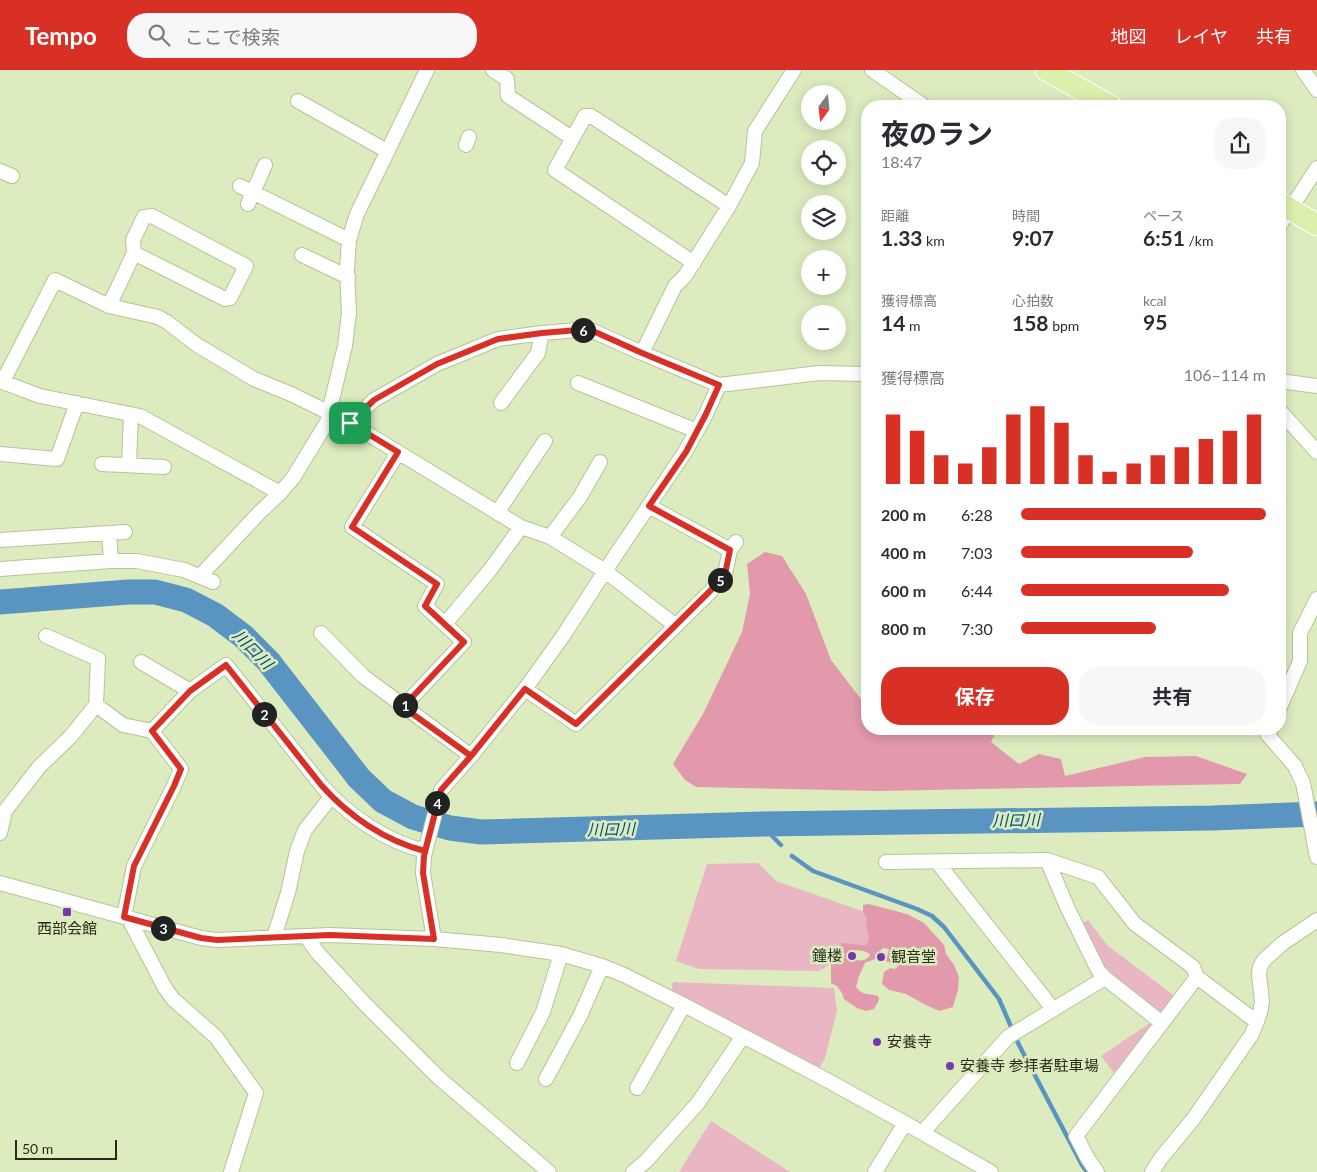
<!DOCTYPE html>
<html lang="ja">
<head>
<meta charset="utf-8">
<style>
  :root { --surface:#fff; --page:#f7f7f7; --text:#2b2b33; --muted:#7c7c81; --accent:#d93025 }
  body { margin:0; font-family:Lato,"Noto Sans JP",sans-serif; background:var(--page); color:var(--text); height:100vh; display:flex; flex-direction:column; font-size:19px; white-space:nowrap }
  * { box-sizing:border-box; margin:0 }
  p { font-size:16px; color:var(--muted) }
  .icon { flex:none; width:28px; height:28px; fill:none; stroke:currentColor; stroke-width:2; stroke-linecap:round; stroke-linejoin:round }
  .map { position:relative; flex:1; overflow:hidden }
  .sheet { position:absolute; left:861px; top:30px; width:425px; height:635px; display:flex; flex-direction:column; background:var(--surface); border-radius:20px; box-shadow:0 2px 12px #0003 }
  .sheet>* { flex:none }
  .needle { width:32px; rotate:195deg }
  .controls { position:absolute; left:801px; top:15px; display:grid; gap:10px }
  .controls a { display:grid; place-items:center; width:45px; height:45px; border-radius:50%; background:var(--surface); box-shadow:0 2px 12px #0003; font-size:25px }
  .scale { position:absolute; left:15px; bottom:12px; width:102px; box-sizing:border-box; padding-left:5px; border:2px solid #272d1c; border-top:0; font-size:14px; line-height:18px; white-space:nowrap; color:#272d1c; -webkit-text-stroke:4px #ddecbf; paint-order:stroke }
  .pin { position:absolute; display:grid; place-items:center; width:42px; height:42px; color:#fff; margin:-21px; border-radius:10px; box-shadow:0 2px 8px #0006 }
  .km { position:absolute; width:25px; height:25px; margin:-12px; border-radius:50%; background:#222; color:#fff; font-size:14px; line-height:25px; text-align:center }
  .round { display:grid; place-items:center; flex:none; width:52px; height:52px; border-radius:20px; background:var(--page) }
  .summary { display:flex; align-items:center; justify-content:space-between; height:85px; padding:0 20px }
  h1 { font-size:28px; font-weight:700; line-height:38px }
  .figures { display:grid; grid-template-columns:repeat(3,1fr); gap:8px; height:85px; padding:5px 20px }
  .figures div { display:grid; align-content:center }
  .figures b { font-size:21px; font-weight:700 }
  .figures small { font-size:14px; font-weight:400 }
  .figures p { font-size:14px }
  .chart { height:140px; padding:10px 20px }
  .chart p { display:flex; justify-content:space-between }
  .chart svg { width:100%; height:90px; margin-top:5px; stroke:var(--accent); stroke-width:6 }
  .button { display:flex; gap:10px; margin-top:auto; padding:10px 20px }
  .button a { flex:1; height:58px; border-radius:20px; background:var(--accent); color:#fff; font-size:20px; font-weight:700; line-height:58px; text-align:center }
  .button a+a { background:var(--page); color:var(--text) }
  ul { padding:0 20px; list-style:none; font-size:16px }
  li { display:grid; grid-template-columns:80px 60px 1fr; align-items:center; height:38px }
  li i { height:12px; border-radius:6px; background:var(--accent) }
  header { display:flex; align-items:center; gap:30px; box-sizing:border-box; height:70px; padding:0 25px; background:var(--accent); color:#fff }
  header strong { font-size:24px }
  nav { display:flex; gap:28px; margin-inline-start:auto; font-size:18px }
  .search { width:350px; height:45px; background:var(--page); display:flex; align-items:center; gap:12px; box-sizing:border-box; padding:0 18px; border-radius:20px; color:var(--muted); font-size:19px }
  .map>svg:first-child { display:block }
</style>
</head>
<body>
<header>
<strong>Tempo</strong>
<div class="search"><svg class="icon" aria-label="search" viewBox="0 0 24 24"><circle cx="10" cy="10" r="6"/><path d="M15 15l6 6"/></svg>ここで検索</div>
<nav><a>地図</a><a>レイヤ</a><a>共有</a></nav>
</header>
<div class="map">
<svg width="1317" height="1102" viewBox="0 0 1317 1102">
  <rect width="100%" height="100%" fill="#ddecbf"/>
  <path fill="#e9b7c3" d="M 758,793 L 776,811 L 877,846 L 872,882 L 849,875 L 845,887 L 818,901 L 699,899 L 676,891 L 707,794 Z
    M 1088,850 L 1107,875 L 1180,930 L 1119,1010 L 1101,986 L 1156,949 L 1105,908 L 1077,856 Z
    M 673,912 L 834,918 L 837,941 L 825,988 L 819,999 L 671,922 Z
    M 711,1051 L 790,1102 L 679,1102 Z"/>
  <path fill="#e399ac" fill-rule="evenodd" d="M 765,482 L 782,486 L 806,524 L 831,590 L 867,637 L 868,659 L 997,659 L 991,672 L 1019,694 L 1039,684 L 1061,689 L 1065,706 L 1145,687 L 1196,686 L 1247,704 L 1240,714 L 879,721 L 696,717 L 685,710 L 673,694 L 703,644 L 742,562 L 750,524 L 747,494 Z
    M 869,834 L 907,844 L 924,853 L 944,875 L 946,884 L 954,895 L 959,907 L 958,920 L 953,937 L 939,941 L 926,935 L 906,924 L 889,920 L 882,914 L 884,902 L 890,898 L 895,899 L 898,896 L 886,891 L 889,879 L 883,878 L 876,885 L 875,889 L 865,893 L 859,906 L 856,917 C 863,926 868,923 878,926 L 879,930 L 874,939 L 866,941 L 857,938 L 844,929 L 842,923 L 837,916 L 831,913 L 831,890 L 842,873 C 850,873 858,876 867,875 L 869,867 L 866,857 L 867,849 L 863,842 L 863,835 ZM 850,880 C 857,880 866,880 870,885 C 865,893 858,890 850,889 L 847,885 Z"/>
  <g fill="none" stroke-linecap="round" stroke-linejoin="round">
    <path stroke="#5a95c2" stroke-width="4.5" d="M 763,754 L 773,767 L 781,775
      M 792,786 L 813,801 L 917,839 L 932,846 L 944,857 L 999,929 L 1019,975 L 1082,1095 L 1087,1102"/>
    <path stroke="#5a95c2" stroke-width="25" d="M 0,532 L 128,522 L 155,522 L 186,530 L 215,545 L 243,566 L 268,591 L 359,708 L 383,731 L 413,747 L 450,758 L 481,762 L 763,754 L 1213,748 L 1317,744"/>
    <g stroke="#b5c498" stroke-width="16">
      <path id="street" d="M 493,0 L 507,9 L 508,26 L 572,68
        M 872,0 L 924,36
        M 1303,0 L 1317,20
        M 298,31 L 387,81
        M 466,75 L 469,67
        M 0,101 L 12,106
        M 240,116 L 349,170
        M 248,134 L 265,95
        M 1280,155 L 1317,98
        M 302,185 L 348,207
        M 694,193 L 555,100 L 585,46 L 591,46 L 729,136
        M 109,236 L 134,183 L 133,170 L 144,147 L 152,146 L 246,196 L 230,228 L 225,229 L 134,183
        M 642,283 L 675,216 L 685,206 L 729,136 L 752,93 L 755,61 L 794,0
        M 0,311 L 40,326 L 140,346 L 280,423
        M 3,311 L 55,210 L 109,236 L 158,247 L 167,252 L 197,275 L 254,309 L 291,324 L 350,353 L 521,457 L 550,467 L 605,501 L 676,556
        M 1280,311 L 1317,316
        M 578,313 L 697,361
        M 501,333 L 538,283 L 542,263
        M 1280,341 L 1317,382
        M 329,342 L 345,276 L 349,243 L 347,200 L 349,170 L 357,144 L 427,0
        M 350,353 L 374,330 L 437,294 L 498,269 L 542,263 L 578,260 L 593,261 L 642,283 L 719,315 L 819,303 L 868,304
        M 398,383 L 352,457 L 437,514 L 425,536 L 464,572 L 403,637
        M 0,384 L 57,389 L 77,333
        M 102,394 L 164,397
        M 129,395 L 131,344
        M 649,436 L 730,480
        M 497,443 L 545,371
        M 109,463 L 111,491
        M 550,467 L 580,427 L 600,392
        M 0,470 L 125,462
        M 0,499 L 111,491 L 137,491 L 184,500 L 213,512
        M 200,506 L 259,443 L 280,423 L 293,408 L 332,344
        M 445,554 L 490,500 L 521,457
        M 321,563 L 363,606 L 471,686
        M 46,566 L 98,589 L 96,635
        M 141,592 L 190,621
        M 525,619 L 576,654 L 711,521 L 725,504 L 730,480 L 736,472
        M 1280,637 L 1300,591 L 1300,563 L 1317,529
        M 1271,659 L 1268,665 L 1295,696 L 1299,705 L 1303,713 L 1317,787
        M 152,661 L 190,621 L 226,595 L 322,716 C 349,746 385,771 425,781
        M 0,763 L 5,741 L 39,697 L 71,666 L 96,635 L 123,655 L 152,661 L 181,699 L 174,716 L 134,796 L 124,847
        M 1047,790 L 1098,807 L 1135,854 L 1193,897 L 1197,907 L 1257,952
        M 886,792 L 1047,790 L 1068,839 L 1098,900 L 1105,908 L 1162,953
        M 937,792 L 1053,939
        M 0,813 L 201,868 L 217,870 L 330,865 L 434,869 L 501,875 L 561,884 L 602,896 L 624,905 L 684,935 L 823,1008 L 905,1053 L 991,1102
        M 129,849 L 165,918 L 173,929 L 216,967 L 256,1023 L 231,1102
        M 306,866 L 317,882 L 365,934 L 439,1008 L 549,1102
        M 274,867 L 288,823 L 297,781 L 305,760 L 331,727
        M 434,869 L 423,803 L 424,786 L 441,720 L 471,686 L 525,619 L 563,566 L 605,501 L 685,382 L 706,344 L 719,315
        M 517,993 L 543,942 L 561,884
        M 546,1009 L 580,946 L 602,896
        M 637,1018 L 684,935
        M 922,1063 L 1008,967 L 1105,908
        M 633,1102 L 646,1091 L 698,1033 L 743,966
        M 875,1102 L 905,1053
        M 1097,1102 L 1088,1089 L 1076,1066 L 1197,907
        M 1152,1102 L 1161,1088 L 1194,1048 L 1252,964 L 1260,943 L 1262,932 L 1259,904 L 1260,897 L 1264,890 L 1283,873 L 1317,850"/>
    </g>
    <g stroke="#fff" stroke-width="23">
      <path id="primary" d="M 1046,0 L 1111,36
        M 1280,133 L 1317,155"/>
    </g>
    <use href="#street" stroke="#fff" stroke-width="14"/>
    <use href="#primary" stroke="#dcf0ad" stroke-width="21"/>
  </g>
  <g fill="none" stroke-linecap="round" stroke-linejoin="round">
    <g stroke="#fff" stroke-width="10">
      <path id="route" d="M 350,353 L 398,382 L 352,457 L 437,514 L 425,536 L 464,572 L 403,637 L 471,686 L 441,720 L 425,781 C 385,771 349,746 322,716 L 226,595 L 190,621 L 152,661 L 181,699 L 174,716 L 134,796 L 124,847 L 201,868 L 217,870 L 330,865 L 434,869 L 423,803 L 424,786 L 441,720 L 471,686 L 525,619 L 576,654 L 711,520 L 725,504 L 730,480 L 649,436 L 686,382 L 706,344 L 719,315 L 642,283 L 593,261 L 578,260 L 542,263 L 498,269 L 437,294 L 374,330 L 350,353"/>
    </g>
    <use href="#route" stroke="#d93025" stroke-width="6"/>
  </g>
  <g fill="#7439af" stroke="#ddecbf" stroke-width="2">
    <rect x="62" y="837" width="10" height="10" rx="2.5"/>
    <circle cx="852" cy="886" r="5"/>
    <circle cx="881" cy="887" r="5"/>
    <circle cx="877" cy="972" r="5"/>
    <circle cx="950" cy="996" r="5"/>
  </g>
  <g text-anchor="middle" stroke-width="5" stroke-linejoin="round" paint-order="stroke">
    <g font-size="15" fill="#272d1c" stroke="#ddecbf" text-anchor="start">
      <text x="67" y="864" text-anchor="middle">西部会館</text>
      <text x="842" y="891" text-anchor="end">鐘楼</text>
      <text x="891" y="892">観音堂</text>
      <text x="887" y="977">安養寺</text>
      <text x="960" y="1001">安養寺 参拝者駐車場</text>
    </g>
    <g font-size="16" font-style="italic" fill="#004d78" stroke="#ddecbf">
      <text transform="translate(253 579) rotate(45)" y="6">川口川</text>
      <text transform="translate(1016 750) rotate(-1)" y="6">川口川</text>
      <text transform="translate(611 759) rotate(-1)" y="6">川口川</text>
    </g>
  </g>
</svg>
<div class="controls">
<a><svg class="needle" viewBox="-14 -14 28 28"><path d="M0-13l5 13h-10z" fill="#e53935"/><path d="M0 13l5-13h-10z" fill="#7c7c81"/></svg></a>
<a><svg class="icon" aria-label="locate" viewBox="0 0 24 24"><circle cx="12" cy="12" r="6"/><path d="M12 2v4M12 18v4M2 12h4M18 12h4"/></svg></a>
<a><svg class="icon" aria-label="layers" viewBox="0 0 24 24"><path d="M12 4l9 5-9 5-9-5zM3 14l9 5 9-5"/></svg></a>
<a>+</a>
<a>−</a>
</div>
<div class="scale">50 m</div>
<div class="pin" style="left:350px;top:353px;background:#1e9e55"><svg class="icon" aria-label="arrive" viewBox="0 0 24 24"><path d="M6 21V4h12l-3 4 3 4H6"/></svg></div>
<b class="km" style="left:405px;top:635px">1</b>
<b class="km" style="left:264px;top:644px">2</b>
<b class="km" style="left:163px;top:858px">3</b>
<b class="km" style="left:437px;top:733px">4</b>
<b class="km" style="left:720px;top:510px">5</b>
<b class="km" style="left:583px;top:260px">6</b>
<section class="sheet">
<div class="summary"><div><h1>夜のラン</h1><p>18:47</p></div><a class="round"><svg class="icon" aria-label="share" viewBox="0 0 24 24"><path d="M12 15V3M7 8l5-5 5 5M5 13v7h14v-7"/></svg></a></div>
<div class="figures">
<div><p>距離</p><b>1.33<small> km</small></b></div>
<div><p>時間</p><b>9:07</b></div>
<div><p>ペース</p><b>6:51<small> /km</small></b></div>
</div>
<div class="figures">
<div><p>獲得標高</p><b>14<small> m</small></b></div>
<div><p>心拍数</p><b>158<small> bpm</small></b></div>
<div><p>kcal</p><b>95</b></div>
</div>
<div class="chart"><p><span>獲得標高</span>106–114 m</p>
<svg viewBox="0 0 160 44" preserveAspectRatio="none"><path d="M5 44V10M15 44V18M25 44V30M35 44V34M45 44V26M55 44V10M65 44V6M75 44V14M85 44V30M95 44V38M105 44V34M115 44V30M125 44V26M135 44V22M145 44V18M155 44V10"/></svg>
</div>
<ul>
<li><b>200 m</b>6:28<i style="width:100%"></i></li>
<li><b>400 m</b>7:03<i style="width:70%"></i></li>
<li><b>600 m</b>6:44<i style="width:85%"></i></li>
<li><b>800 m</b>7:30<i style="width:55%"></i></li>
</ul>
<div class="button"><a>保存</a><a>共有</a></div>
</section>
</div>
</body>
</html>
